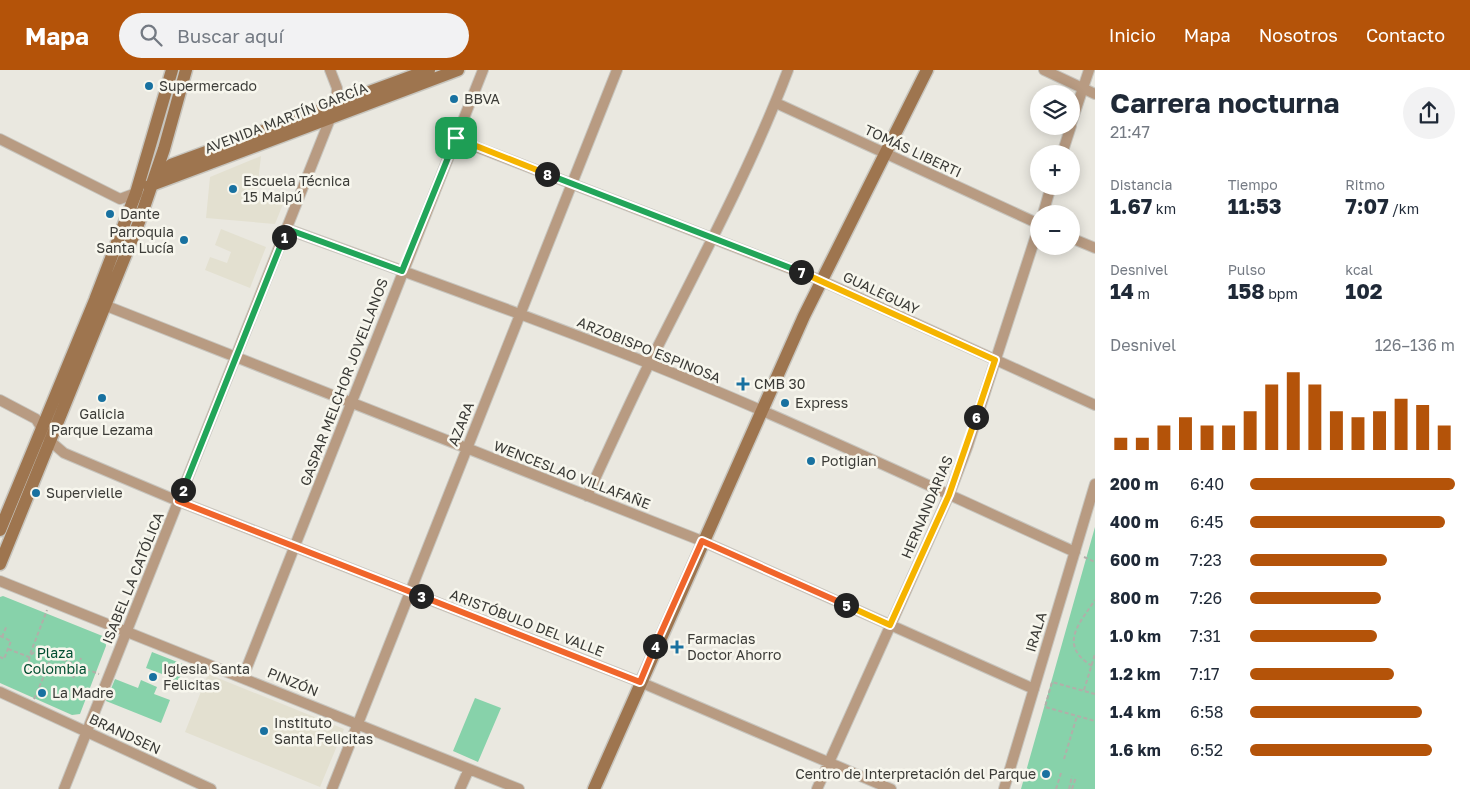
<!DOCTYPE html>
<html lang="es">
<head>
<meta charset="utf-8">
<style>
  :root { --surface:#fff; --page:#f2f2f3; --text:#1f2937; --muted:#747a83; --accent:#b45309 }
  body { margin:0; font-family:"Golos Text",sans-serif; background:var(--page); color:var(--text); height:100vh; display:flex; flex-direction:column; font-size:19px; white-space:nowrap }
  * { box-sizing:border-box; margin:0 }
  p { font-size:16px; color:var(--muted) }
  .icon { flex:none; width:28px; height:28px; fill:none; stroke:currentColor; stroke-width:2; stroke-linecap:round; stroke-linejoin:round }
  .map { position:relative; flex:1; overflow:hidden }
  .panel { display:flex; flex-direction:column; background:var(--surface); width:375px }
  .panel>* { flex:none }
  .fabs { position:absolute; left:1030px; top:15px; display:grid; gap:10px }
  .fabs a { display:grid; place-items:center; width:50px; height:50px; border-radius:50%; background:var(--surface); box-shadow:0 2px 12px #0003; font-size:25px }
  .pin { position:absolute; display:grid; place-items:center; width:42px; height:42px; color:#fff; margin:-21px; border-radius:10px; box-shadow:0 2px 8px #0006 }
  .km { position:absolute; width:25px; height:25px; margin:-12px; border-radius:50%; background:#222; color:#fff; font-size:14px; line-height:25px; text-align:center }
  .round { display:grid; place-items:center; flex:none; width:52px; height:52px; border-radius:26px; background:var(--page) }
  .head { display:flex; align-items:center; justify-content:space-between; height:85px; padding:0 15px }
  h1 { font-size:28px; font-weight:700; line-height:38px }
  .stats { display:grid; grid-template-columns:repeat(3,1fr); gap:8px; height:85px; padding:5px 15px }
  .stats div { display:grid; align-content:center }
  .stats b { font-size:21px; font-weight:700 }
  .stats small { font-size:14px; font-weight:400 }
  .stats p { font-size:14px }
  .chart { height:140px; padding:10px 15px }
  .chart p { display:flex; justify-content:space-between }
  .chart svg { width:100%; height:90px; margin-top:5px; stroke:var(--accent); stroke-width:6 }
  ul { padding:0 15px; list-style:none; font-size:16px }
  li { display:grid; grid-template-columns:80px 60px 1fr; align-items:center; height:38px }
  li i { height:12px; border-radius:6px; background:var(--accent) }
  header { display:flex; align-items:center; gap:30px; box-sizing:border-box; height:70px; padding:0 25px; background:var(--accent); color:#fff }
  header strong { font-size:24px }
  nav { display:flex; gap:28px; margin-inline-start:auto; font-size:18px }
  .search { width:350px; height:45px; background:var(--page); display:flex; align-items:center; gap:12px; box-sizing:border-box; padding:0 18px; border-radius:28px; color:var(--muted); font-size:19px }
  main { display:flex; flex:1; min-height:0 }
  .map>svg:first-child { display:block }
</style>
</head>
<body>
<header>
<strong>Mapa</strong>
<div class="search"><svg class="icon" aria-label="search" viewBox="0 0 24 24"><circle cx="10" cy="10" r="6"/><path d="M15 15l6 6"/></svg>Buscar aquí</div>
<nav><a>Inicio</a><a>Mapa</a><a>Nosotros</a><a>Contacto</a></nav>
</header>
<main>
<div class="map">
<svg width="1095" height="719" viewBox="0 0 1095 719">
  <rect width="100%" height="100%" fill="#eae8e0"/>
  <path fill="#e3e0d0" d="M 261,86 L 256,130 L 283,134 L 275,154 L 206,148 L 210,107 Z
    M 221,159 L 266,177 L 250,218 L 205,200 L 210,187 L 227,193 L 231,182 L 215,175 Z
    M 208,604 L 344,659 L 320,717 L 185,662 Z"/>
  <path fill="#87d2aa" d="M 1095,457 L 1095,719 L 1021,719 Z
    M 3,526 L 105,567 L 106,576 L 80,644 L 72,645 L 0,613 L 0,527 Z
    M 152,582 L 185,595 L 178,612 L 173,610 L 175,603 L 164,599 L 162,604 L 146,598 Z
    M 115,609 L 138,618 L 141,610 L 157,617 L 154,624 L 170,630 L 161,653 L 106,631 Z
    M 475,628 L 501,638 L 478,692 L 453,681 Z"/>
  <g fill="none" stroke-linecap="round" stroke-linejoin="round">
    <g stroke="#c7c5be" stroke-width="12">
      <path id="minor" d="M 1044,0 L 1095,24
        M 776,33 L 1039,154
        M 1071,54 L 1089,0
        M 0,69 L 120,129 L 136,123
        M 456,69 L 820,210 L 1095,335
        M 1062,84 L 1071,56
        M 1043,144 L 1051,116
        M 287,159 C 408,203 529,246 648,293 C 793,351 933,418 1075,482
        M 1071,168 L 1095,178
        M 99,233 L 702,471 L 1034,619
        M 0,330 L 36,349 L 50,371 L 64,383 L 178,431 L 640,612 L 891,719
        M 587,426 C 608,381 628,336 650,292 C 698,196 750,100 788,0
        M 0,511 L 519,719
        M 243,607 L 483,0
        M 0,622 L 211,719
        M 64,719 L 336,34 L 337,18 L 330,0
        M 332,719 L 617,0
        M 460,719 L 469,699
        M 817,719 L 949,425 L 968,375 L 1039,156
        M 1004,719 L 1095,414"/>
    </g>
    <g stroke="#c7c5be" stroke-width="15">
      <path id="secondary" d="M 156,111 L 171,95 L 429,0
        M 149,116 L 458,0
        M 0,460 L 95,230 L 136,123 L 172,0
        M 0,494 L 139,152 L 164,79 L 186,0
        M 594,719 L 804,246 L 927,0"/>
    </g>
    <path stroke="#b1afa9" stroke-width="2" stroke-dasharray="4 2.5" stroke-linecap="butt" d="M 1084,487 L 1095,492
      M 0,566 L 11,571 L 4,589 L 0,587
      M 2,567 L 7,555
      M 8,579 L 29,587 L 47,540
      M29 591a10 10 0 1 1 20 0a10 10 0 1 1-20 0Z
      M 44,582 L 99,604
      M 1092,596 C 1058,575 1079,554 1095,530
      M 73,608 L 81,588
      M 1084,620 L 1095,584
      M 1095,624 L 1052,612 L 1045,637 L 1095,651
      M 34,629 L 47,599
      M 1064,689 L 1077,646
      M 1056,719 L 1061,703
      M 1069,719 L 1072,706
      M 1072,719 L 1076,707"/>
    <use href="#minor" stroke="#b89b82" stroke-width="10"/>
    <use href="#secondary" stroke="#9e754f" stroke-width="12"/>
  </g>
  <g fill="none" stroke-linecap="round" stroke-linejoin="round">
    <g stroke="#fff" stroke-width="10">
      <path id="split-1" d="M 284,167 L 287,159 L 402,201 L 456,68"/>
    </g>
    <g stroke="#fff" stroke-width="10">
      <path id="split-2" d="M 183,420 L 284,167"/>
    </g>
    <g stroke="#fff" stroke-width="10">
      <path id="split-3" d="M 183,420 L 178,431 L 421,526"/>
    </g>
    <g stroke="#fff" stroke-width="10">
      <path id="split-4" d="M 421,526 L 640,612 L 655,576"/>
    </g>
    <g stroke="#fff" stroke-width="10">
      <path id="split-5" d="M 655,576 L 702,471 L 846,535"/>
    </g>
    <g stroke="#fff" stroke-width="10">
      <path id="split-6" d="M 846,535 L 890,555 L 949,425 L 976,347"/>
    </g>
    <g stroke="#fff" stroke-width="10">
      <path id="split-7" d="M 801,202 L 995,290 L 976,347"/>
    </g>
    <g stroke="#fff" stroke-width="10">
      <path id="split-8" d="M 547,104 L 801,202"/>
    </g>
    <g stroke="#fff" stroke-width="10">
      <path id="split-9" d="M 456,68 L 547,104"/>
    </g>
    <use href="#split-1" stroke="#22a559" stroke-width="6"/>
    <use href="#split-2" stroke="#22a559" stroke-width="6"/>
    <use href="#split-3" stroke="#f0652b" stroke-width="6"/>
    <use href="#split-4" stroke="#f0652b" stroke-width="6"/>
    <use href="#split-5" stroke="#f0652b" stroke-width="6"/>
    <use href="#split-6" stroke="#f5b400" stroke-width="6"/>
    <use href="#split-7" stroke="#f5b400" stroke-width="6"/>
    <use href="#split-8" stroke="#22a559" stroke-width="6"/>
    <use href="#split-9" stroke="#f5b400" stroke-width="6"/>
  </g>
  <g fill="#1871a0" stroke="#f7f6ed" stroke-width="2">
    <circle cx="149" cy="16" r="5"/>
    <circle cx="454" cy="29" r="5"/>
    <circle cx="233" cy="119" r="5"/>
    <circle cx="110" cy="144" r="5"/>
    <circle cx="184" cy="170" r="5"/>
    <path d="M740.5 306.5h5v5h5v5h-5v5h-5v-5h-5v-5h5z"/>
    <circle cx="102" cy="328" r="5"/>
    <circle cx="785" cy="333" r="5"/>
    <circle cx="811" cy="391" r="5"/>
    <circle cx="36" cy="423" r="5"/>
    <path d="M674.5 569.5h5v5h5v5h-5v5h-5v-5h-5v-5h5z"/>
    <circle cx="153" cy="607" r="5"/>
    <circle cx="42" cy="623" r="5"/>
    <circle cx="264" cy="661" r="5"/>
    <circle cx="1046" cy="704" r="5"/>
  </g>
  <g text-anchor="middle" stroke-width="5" stroke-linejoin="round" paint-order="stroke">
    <g font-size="14" fill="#3b3b37" stroke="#f7f6ed" text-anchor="start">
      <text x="159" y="21">Supermercado</text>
      <text x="464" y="34">BBVA</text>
      <text x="243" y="116">Escuela Técnica<tspan x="243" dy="16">15 Maipú</tspan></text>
      <text x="120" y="149">Dante</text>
      <text x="174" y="167" text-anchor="end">Parroquia<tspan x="174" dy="16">Santa Lucía</tspan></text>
      <text x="754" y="319">CMB 30</text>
      <text x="795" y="338">Express</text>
      <text x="102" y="349" text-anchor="middle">Galicia<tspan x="102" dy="16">Parque Lezama</tspan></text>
      <text x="821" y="396">Potigian</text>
      <text x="46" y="428">Supervielle</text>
      <text x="687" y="574">Farmacias<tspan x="687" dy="16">Doctor Ahorro</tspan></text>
      <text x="163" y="604">Iglesia Santa<tspan x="163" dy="16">Felicitas</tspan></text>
      <text x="52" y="628">La Madre</text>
      <text x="274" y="658">Instituto<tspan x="274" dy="16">Santa Felicitas</tspan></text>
      <text x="1036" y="709" text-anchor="end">Centro de Interpretación del Parque</text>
    </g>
    <g font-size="14" fill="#3b3b37" stroke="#f7f6ed">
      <text transform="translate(286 48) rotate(-21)" y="5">AVENIDA MARTÍN GARCÍA</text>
      <text transform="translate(913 81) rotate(25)" y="5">TOMÁS LIBERTI</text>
      <text transform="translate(881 223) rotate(25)" y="5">GUALEGUAY</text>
      <text transform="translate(649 280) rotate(22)" y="5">ARZOBISPO ESPINOSA</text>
      <text transform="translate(344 312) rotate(-69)" y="5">GASPAR MELCHOR JOVELLANOS</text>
      <text transform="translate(461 354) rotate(-68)" y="5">AZARA</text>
      <text transform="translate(572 405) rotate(21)" y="5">WENCESLAO VILLAFAÑE</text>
      <text transform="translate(927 437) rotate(-67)" y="5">HERNANDARIAS</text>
      <text transform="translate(133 508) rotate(-68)" y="5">ISABEL LA CATÓLICA</text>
      <text transform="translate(527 553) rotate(21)" y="5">ARISTÓBULO DEL VALLE</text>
      <text transform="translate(1036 562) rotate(-73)" y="5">IRALA</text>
      <text transform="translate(293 612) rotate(22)" y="5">PINZÓN</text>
      <text transform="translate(125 664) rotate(25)" y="5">BRANDSEN</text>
    </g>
    <g font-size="14" fill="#024e31" stroke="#f7f6ed">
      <text x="55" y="588">Plaza<tspan x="55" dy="16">Colombia</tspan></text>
    </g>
  </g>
</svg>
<div class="fabs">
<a><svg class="icon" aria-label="layers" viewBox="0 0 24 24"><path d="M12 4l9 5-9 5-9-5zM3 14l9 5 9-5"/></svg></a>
<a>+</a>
<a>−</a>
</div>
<div class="pin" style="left:456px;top:68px;background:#1e9e55"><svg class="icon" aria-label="arrive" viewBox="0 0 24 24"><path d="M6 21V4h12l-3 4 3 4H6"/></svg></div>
<b class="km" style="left:284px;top:167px">1</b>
<b class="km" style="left:183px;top:420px">2</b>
<b class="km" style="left:421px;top:526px">3</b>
<b class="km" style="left:655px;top:576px">4</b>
<b class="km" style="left:846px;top:535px">5</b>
<b class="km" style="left:976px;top:347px">6</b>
<b class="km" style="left:801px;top:202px">7</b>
<b class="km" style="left:547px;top:104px">8</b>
</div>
<section class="panel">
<div class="head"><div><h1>Carrera nocturna</h1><p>21:47</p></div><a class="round"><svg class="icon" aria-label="share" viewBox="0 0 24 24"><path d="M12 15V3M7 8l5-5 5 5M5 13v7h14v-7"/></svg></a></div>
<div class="stats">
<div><p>Distancia</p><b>1.67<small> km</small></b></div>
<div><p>Tiempo</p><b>11:53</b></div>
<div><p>Ritmo</p><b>7:07<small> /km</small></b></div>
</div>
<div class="stats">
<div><p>Desnivel</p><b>14<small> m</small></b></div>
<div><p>Pulso</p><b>158<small> bpm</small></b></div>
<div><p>kcal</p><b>102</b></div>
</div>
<div class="chart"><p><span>Desnivel</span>126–136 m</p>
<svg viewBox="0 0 160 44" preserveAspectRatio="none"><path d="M5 44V38M15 44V38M25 44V32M35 44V28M45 44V32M55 44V32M65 44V25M75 44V12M85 44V6M95 44V12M105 44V25M115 44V28M125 44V25M135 44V19M145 44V22M155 44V32"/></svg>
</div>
<ul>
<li><b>200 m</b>6:40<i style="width:100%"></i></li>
<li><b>400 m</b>6:45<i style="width:95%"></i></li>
<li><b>600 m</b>7:23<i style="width:67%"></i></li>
<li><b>800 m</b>7:26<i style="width:64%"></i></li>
<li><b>1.0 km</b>7:31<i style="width:62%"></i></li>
<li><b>1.2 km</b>7:17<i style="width:70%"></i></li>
<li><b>1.4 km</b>6:58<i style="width:84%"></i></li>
<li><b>1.6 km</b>6:52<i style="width:89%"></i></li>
</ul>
</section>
</main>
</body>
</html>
